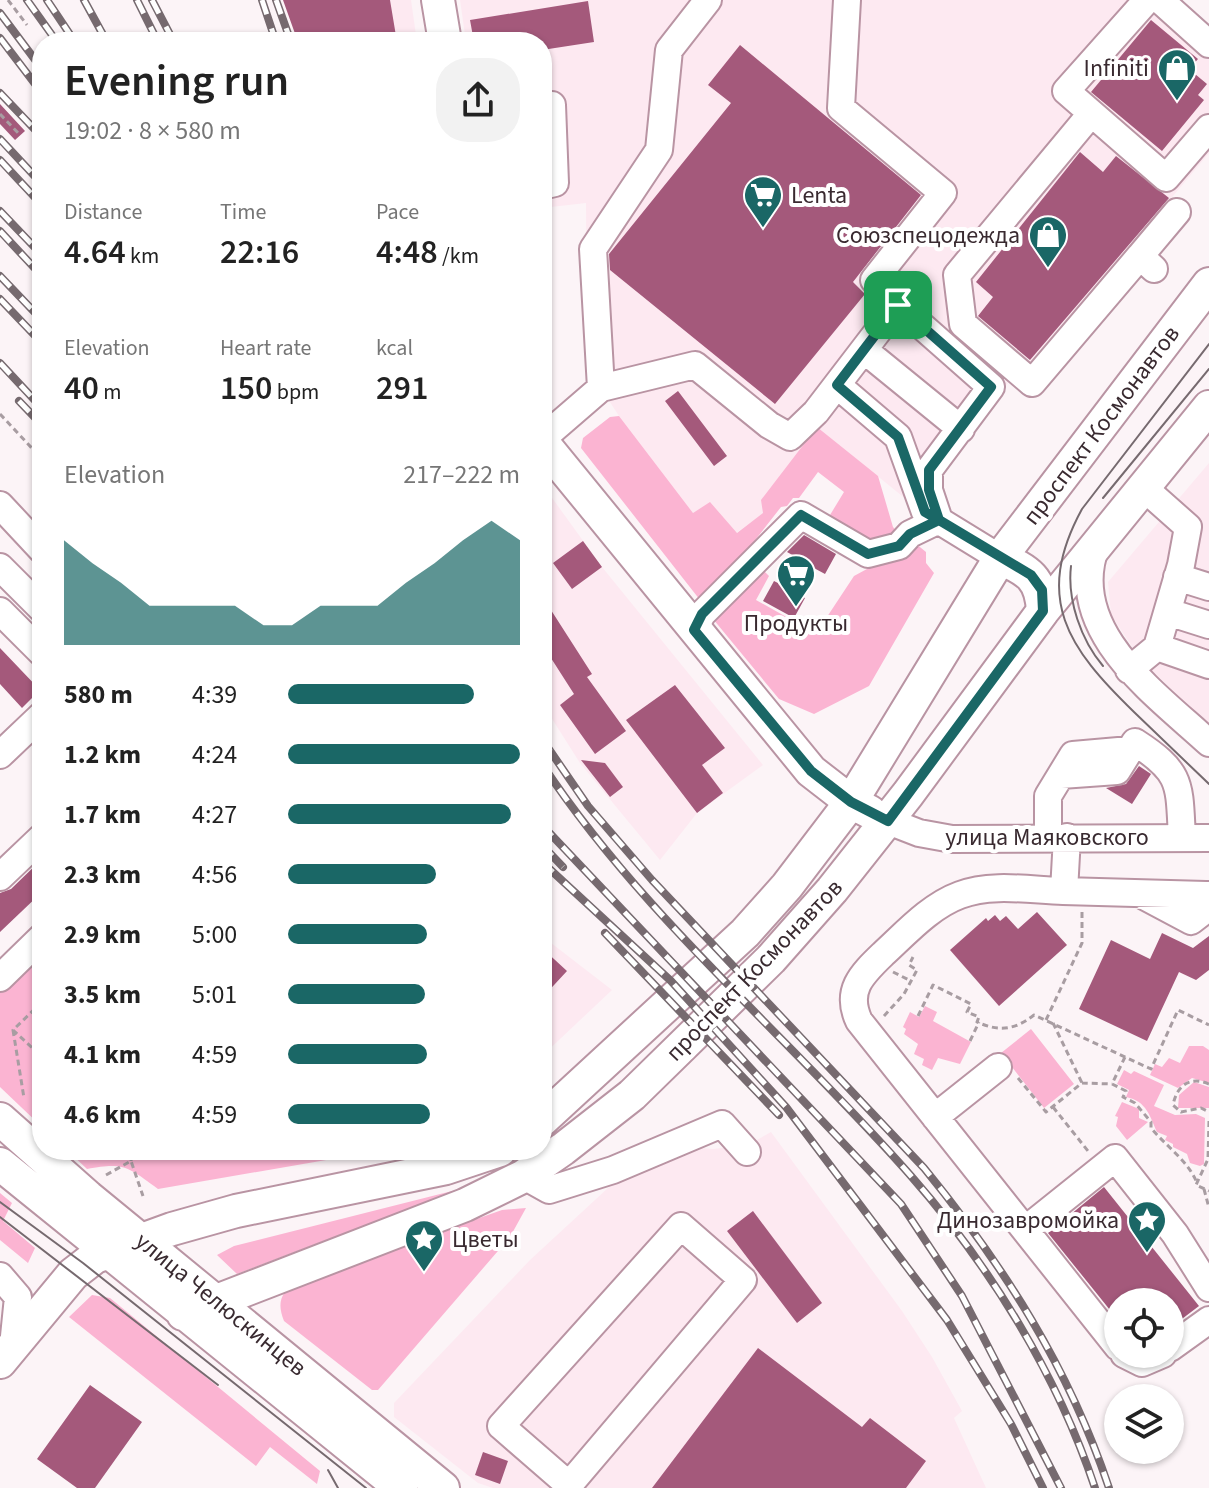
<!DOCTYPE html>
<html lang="en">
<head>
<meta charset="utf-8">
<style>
  :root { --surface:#fff; --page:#f2f2f2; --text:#222; --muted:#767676; --accent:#1a6766 }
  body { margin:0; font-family:"Source Sans 3",sans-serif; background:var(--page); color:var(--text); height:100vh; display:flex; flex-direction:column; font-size:30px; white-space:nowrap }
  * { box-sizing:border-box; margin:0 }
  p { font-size:26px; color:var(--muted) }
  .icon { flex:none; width:44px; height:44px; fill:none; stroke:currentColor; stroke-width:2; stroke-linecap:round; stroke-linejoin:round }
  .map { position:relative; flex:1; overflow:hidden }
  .panel { position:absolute; left:32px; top:32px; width:520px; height:1128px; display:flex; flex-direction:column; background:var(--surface); border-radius:32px; box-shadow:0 2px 6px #0004 }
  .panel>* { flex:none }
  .controls { position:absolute; left:1104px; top:1288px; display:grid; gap:16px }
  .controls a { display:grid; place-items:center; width:80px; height:80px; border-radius:50%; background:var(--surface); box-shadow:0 2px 6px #0004; font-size:40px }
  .pin { position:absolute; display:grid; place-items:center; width:68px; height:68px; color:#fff; margin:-34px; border-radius:16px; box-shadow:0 4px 12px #0006 }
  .round { display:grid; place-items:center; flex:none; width:84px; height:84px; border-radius:32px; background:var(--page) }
  .head { display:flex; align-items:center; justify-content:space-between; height:136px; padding:0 32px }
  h1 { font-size:44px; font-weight:600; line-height:60px }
  .figures { display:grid; grid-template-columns:repeat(3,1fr); gap:12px; height:136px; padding:8px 32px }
  .figures div { display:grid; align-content:center }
  .figures b { font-size:34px; font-weight:600 }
  .figures small { font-size:22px; font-weight:400 }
  .figures p { font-size:22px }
  .chart { height:224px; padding:16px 32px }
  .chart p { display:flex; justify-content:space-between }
  .chart svg { width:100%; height:144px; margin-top:8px; fill:var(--accent); opacity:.7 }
  ul { padding:0 32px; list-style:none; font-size:26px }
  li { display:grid; grid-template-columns:128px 96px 1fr; align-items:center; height:60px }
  li i { height:20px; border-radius:10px; background:var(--accent) }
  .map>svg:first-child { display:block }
</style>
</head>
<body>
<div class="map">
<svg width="1209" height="1488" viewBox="0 0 1209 1488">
  <rect width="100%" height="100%" fill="#fcf4f7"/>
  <path fill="#fde9f1" d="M 283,0 L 411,0 L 417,42 L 298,42 Z
    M 460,0 L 1171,0 L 1209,34 L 1209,153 L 1030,367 L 997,372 L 1008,383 L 912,504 L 817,427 L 764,513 L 736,533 L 710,503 L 693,513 L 619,416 L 587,367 L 586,203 L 542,208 L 542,42 L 466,42 Z
    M 1209,463 L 1209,725 L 1141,660 L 1111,615 L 1108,582 Z
    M 542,484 L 602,567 L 763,765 L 697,813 L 660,860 L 580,763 L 542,703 Z
    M 542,936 L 612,990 L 542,1056 Z
    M 771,1132 L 902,1311 L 932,1357 L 962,1411 L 954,1418 L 986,1488 L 493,1488 L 478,1483 L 394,1417 L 394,1403 L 530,1260 L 608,1188 L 689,1147 L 713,1149 L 748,1145 Z"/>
  <path fill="#fbb4d2" d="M 619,416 L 693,513 L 710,502 L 737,533 L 763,513 L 761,500 L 817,427 L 878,476 L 893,527 L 901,536 L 876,541 L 827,520 L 844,492 L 818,472 L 799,498 L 793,498 L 787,506 L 781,507 L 727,576 L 700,600 L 581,448 L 583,438 L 610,417 Z
    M 915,543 L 926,552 L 926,563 L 934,573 L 869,686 L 814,714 L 779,699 L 713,619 L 754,573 L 765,572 L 769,576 L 756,600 L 806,628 L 813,621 L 821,626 L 854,576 Z
    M 42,940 L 42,1127 L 0,1087 L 0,990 Z
    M 925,1006 L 937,1012 L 933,1021 L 971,1042 L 960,1064 L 938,1058 L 932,1070 L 922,1065 L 924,1059 L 914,1054 L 918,1044 L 904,1034 L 906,1029 L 903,1027 L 910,1012 L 919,1017 Z
    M 1031,1029 L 1074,1084 L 1044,1108 L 1001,1053 Z
    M 1189,1046 L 1203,1046 L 1209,1050 L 1209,1083 L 1192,1078 L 1178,1088 L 1150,1075 L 1155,1064 L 1162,1067 L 1169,1058 L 1180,1063 Z
    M 1124,1070 L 1131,1074 L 1134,1071 L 1164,1085 L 1154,1106 L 1175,1115 L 1196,1114 L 1205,1118 L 1204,1164 L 1200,1166 L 1190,1163 L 1187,1154 L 1173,1147 L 1173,1144 L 1165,1140 L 1167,1136 L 1157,1132 C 1150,1117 1147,1101 1126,1097 L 1129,1090 L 1117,1084 Z
    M 1194,1082 L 1209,1087 L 1209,1108 L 1178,1108 L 1179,1095 Z
    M 1122,1102 L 1139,1109 L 1139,1118 L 1148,1122 L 1127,1140 L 1116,1126 L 1118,1117 L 1115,1116 Z
    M 67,1150 L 384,1150 L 158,1189 C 128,1167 124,1162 87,1169 Z
    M 460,1189 L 237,1274 L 217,1255 L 234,1246 Z
    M 0,1193 L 12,1203 L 3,1221 L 35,1248 L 28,1263 L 0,1240 Z
    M 526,1208 L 510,1237 L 378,1390 L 372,1390 L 284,1321 C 277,1304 280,1292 296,1283 L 502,1210 Z
    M 92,1295 L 110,1298 L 320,1471 L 317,1484 L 270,1447 L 256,1466 L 69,1317 Z"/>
  <path fill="#a4597b" d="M 283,0 L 390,0 L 397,42 L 298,42 Z
    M 588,1 L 594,42 L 542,50 L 542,42 L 474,42 L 470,20 Z
    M 1151,20 L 1198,59 L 1189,69 L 1207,84 L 1198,95 L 1204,100 L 1162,151 L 1091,92 Z
    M 740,45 L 921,195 L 853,282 L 865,294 L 775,404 L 610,270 L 609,254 L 731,103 L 708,85 Z
    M 0,104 L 25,131 L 15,140 L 0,124 Z
    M 1080,152 L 1103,172 L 1116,156 L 1169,198 L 1030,360 L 978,316 L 993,297 L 976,282 Z
    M 678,391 L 727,456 L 714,466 L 665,401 Z
    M 804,535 L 836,554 L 825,574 L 812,567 L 797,594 L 805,598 L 794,618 L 763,601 L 774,581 L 780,584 L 796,557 L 787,552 Z
    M 583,541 L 602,567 L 572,589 L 553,563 Z
    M 542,596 L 592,674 L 587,677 L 626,731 L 595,754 L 560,705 L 574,694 L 542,644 Z
    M 0,648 L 40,690 L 22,708 L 0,684 Z
    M 675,685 L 725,748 L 702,765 L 723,793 L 697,813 L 626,720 Z
    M 581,760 L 605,763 L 623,787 L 610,797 Z
    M 1139,766 L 1151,774 L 1132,804 L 1106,788 L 1126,784 Z
    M 42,859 L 42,892 L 0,932 L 0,893 L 11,889 Z
    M 1037,912 L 1067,945 L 999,1006 L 950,950 L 986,918 L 988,921 L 995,915 L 1000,921 L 1006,916 L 1018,929 Z
    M 1162,933 L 1193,948 L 1209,936 L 1209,970 L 1196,980 L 1179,972 L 1147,1041 L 1079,1009 L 1111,940 L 1150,959 Z
    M 542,948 L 567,971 L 542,998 Z
    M 1104,1187 L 1199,1306 L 1170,1328 L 1170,1302 L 1134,1302 L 1129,1295 L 1110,1310 L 1048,1233 Z
    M 753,1211 L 822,1303 L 797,1323 L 727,1231 Z
    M 758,1348 L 862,1427 L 870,1418 L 926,1461 L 906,1488 L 652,1488 Z
    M 90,1385 L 142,1422 L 95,1488 L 77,1488 L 37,1459 Z
    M 483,1452 L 508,1461 L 500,1484 L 475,1475 Z"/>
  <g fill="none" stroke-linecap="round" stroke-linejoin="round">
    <g stroke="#b994a3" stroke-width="30">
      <path id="minor" d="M 847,0 L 841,108 L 943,193 L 874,280 L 898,305 L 991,387 L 929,470 L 929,490 L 939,520
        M 1147,0 L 1066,91 L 1166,178 L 1209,128
        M 1160,0 L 1209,44
        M 1090,115 L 957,275 L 963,324 L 1032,383 L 1140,256 L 1154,269
        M 542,186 L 555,183 L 552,105
        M 1140,256 L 1177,212
        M 864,350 L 961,429
        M 837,385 L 898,437 L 925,512 L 1000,558
        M 601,388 L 593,249 L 659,150 L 669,50 L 708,0
        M 542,439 L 601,388 L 695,365 L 769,425 L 790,437 L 816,412 L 898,305
        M 0,505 L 42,550
        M 1096,546 C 1064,630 1156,694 1209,743
        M 0,567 L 42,609
        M 1177,577 L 1209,587
        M 0,611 L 42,653
        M 1168,612 L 1209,625
        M 694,630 L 702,614 L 801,515 L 868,554 L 899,546 L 910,534 L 939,520
        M 1157,647 L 1209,665
        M 1129,670 L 1157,647 L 1181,565 L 1188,527 L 1144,488
        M 0,755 L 42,715
        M 1061,775 L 1117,771 L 1130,750
        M 888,821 L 919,833 L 952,839 L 1209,838
        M 1048,837 L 1048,796 L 1073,755 L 1130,750 L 1135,742 C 1183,773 1179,784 1182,838
        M 0,877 L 42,837
        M 1064,891 L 1067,837
        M 1144,896 L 1191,921 L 1209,907
        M 0,978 L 42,937
        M 935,1117 L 998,1067
        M 524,1176 L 549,1190 L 613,1170 L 722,1124 L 747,1152
        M 1025,1230 L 1115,1158 L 1175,1234 L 1209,1288
        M 0,1276 L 18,1297 L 13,1346
        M 1118,1347 L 859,1021 C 845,991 861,975 883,954 C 906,933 930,906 960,895 C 991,883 1030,890 1063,891 C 1111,892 1160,894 1209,895
        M 1170,1348 L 1209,1320
        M 1124,1354 L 1142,1363 L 1163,1354
        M 566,1488 L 569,1485 L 743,1280 L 681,1226 L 501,1426 L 569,1485"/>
    </g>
    <g stroke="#b994a3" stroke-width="36">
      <path id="major" d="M 438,0 L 445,42
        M 542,442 L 811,771 L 851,802 L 870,812
        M 1000,558 C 1029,571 1041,578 1043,611
        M 0,1119 L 88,1197 L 443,1488
        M 542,1120 L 745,933 L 787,886 L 851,802 L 1000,558 L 1209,284
        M 0,1164 L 401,1488
        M 183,1314 L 465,1205 L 524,1176 L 563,1149 L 632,1095 L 771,959 L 832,890 L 908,794 L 1043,611 L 1209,407
        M 0,1362 L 73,1274 L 95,1257 L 172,1229 L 236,1211 L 446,1168 L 500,1150"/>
    </g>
    <path stroke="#a89da2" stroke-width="3" stroke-dasharray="6 4" stroke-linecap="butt" d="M 8,0 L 27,25
      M 0,114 L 20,135
      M 0,414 L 42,459
      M 893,972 L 911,981
      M 42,1002 L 13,1030 L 42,1057
      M 884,1016 L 904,994 L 917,970 L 909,965 L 913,957
      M 918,1016 L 933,985 L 971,1004 L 967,1012 L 979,1017 L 977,1022 C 999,1032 1015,1030 1034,1015 L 1151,1069 L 1178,1010 L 1209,1025
      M 1046,1020 L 1082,943 L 1082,912
      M 1053,1023 L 1082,1083
      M 13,1030 L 24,1098
      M 970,1041 L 979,1022
      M 1125,1057 L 1112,1084 L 1126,1091 L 1123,1097 L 1135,1103 L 1151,1122 L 1151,1128 C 1166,1146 1189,1162 1197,1183
      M 1018,1078 L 1046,1112 L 1082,1083 L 1112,1084
      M 1209,1084 C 1190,1076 1177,1085 1173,1105 L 1181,1112 L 1201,1108 L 1209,1112
      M 1053,1107 L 1088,1151
      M 1209,1121 L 1208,1159 L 1196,1185 L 1209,1191
      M 131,1161 L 132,1150
      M 106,1175 L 131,1161 L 143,1196
      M 1204,1189 L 1209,1208"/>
    <use href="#minor" stroke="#fff" stroke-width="26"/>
    <use href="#major" stroke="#fff" stroke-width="32"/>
    <path stroke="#766a6f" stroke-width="2" d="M 1209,344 L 1082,509 C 1033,599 1068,648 1134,712 C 1159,736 1184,760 1209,784
      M 1103,498 L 1209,369
      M 1071,566 C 1067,600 1081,640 1103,666
      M 0,1202 L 83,1263 L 366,1488
      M 0,1217 L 218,1385
      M 328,1470 L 338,1488"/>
    <g stroke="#766a6f" stroke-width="8">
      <path id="rail" d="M 27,0 L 57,42
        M 47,0 L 75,42
        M 84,0 L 107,42
        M 137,0 L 158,42
        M 152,0 L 174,42
        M 262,0 L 276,42
        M 276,0 L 291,42
        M 0,13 L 42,69
        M 0,38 L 42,93
        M 0,93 L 42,137
        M 0,139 L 42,184
        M 0,160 L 42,205
        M 0,211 L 42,255
        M 0,231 L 42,276
        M 0,276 L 42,320
        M 0,299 L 42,343
        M 0,363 L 42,408
        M 19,401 L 42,425
        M 542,739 L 588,806 L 652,880 L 924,1168 C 1004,1266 1069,1368 1109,1488
        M 542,764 C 644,918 790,1038 911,1176 C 990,1266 1057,1374 1095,1488
        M 542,825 L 901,1204 L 962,1296 L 1061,1488
        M 542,845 L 563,867
        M 542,862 L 671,981 L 786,1107 L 947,1320 L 1011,1424 L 1043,1488
        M 605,933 L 779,1115"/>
    </g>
    <use href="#rail" stroke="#fff" stroke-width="5" stroke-dasharray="15" stroke-linecap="butt"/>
  </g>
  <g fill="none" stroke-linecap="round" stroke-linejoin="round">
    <g stroke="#fff" stroke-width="16">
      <path id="route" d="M 898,305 L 837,385 L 898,437 L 925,512 L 939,520 L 910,534 L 899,546 L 868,554 L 801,515 L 702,614 L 694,630 L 811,771 L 851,802 L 888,821 L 1043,611 L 1042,590 L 1031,575 L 939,520 L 929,490 L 929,470 L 991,387 L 898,305"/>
    </g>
    <use href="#route" stroke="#1a6766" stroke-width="10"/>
  </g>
  <defs>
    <g id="shop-pin" transform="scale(2)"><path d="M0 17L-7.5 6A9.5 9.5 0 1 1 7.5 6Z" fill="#1a6766" stroke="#fff"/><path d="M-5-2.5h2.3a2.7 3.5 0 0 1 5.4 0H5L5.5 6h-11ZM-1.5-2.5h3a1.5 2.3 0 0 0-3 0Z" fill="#fff"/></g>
    <g id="supermarket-pin" transform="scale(2)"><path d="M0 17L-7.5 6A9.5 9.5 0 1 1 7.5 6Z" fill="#1a6766" stroke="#fff"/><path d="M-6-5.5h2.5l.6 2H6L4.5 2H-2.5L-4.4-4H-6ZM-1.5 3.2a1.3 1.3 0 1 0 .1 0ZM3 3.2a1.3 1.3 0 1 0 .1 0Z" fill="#fff"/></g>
    <g id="sight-pin" transform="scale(2)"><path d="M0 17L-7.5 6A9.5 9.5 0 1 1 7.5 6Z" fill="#1a6766" stroke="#fff"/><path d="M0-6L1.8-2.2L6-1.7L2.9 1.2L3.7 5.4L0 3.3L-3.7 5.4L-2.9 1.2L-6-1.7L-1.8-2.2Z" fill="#fff"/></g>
  </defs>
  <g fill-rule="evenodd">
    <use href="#shop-pin" x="1177" y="68"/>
    <use href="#supermarket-pin" x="763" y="195"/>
    <use href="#shop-pin" x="1048" y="235"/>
    <use href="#supermarket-pin" x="796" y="574"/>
    <use href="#sight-pin" x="1147" y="1220"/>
    <use href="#sight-pin" x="424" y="1239"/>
  </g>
  <g text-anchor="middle" stroke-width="8" stroke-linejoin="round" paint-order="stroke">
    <g font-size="24" fill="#392a30" stroke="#fff" text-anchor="end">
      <text x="1149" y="76">Infiniti</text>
      <text x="791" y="203" text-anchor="start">Lenta</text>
      <text x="1020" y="243">Союзспецодежда</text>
      <text x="796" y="631" text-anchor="middle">Продукты</text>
      <text x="1119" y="1228">Динозавромойка</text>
      <text x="452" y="1247" text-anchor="start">Цветы</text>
    </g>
    <g font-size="24" fill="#392a30" stroke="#fff">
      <text transform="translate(1101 425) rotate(-53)" y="8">проспект Космонавтов</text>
      <text x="1047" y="845">улица Маяковского</text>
      <text transform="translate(754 970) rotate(-46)" y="8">проспект Космонавтов</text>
      <text transform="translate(221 1304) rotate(39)" y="8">улица Челюскинцев</text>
    </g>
  </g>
</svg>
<div class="controls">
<a><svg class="icon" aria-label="locate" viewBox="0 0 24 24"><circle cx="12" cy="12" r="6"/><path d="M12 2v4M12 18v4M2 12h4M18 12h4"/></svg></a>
<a><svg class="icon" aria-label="layers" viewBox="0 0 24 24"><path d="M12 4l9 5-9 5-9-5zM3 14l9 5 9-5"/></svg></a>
</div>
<div class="pin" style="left:898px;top:305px;background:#1e9e55"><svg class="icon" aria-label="arrive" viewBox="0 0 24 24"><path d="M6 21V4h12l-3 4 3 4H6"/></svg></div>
<section class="panel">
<div class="head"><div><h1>Evening run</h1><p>19:02 · 8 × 580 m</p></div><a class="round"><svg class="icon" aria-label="share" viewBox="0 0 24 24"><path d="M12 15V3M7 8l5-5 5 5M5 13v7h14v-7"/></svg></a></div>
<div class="figures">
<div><p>Distance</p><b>4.64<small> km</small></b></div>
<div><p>Time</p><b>22:16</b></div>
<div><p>Pace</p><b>4:48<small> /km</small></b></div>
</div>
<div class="figures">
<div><p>Elevation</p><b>40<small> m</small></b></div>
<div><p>Heart rate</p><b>150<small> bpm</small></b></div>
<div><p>kcal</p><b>291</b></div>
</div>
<div class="chart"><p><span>Elevation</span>217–222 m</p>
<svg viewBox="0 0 160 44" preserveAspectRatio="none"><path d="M0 44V12L10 19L20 25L30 32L40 32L50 32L60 32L70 38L80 38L90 32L100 32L110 32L120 25L130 19L140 12L150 6L160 12V44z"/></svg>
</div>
<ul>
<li><b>580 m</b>4:39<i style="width:80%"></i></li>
<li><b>1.2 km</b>4:24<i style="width:100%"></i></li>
<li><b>1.7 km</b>4:27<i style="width:96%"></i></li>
<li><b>2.3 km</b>4:56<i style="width:64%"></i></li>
<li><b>2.9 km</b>5:00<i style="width:60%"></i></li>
<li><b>3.5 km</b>5:01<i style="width:59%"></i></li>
<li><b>4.1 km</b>4:59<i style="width:60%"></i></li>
<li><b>4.6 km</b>4:59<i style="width:61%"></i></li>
</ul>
</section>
</div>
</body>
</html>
